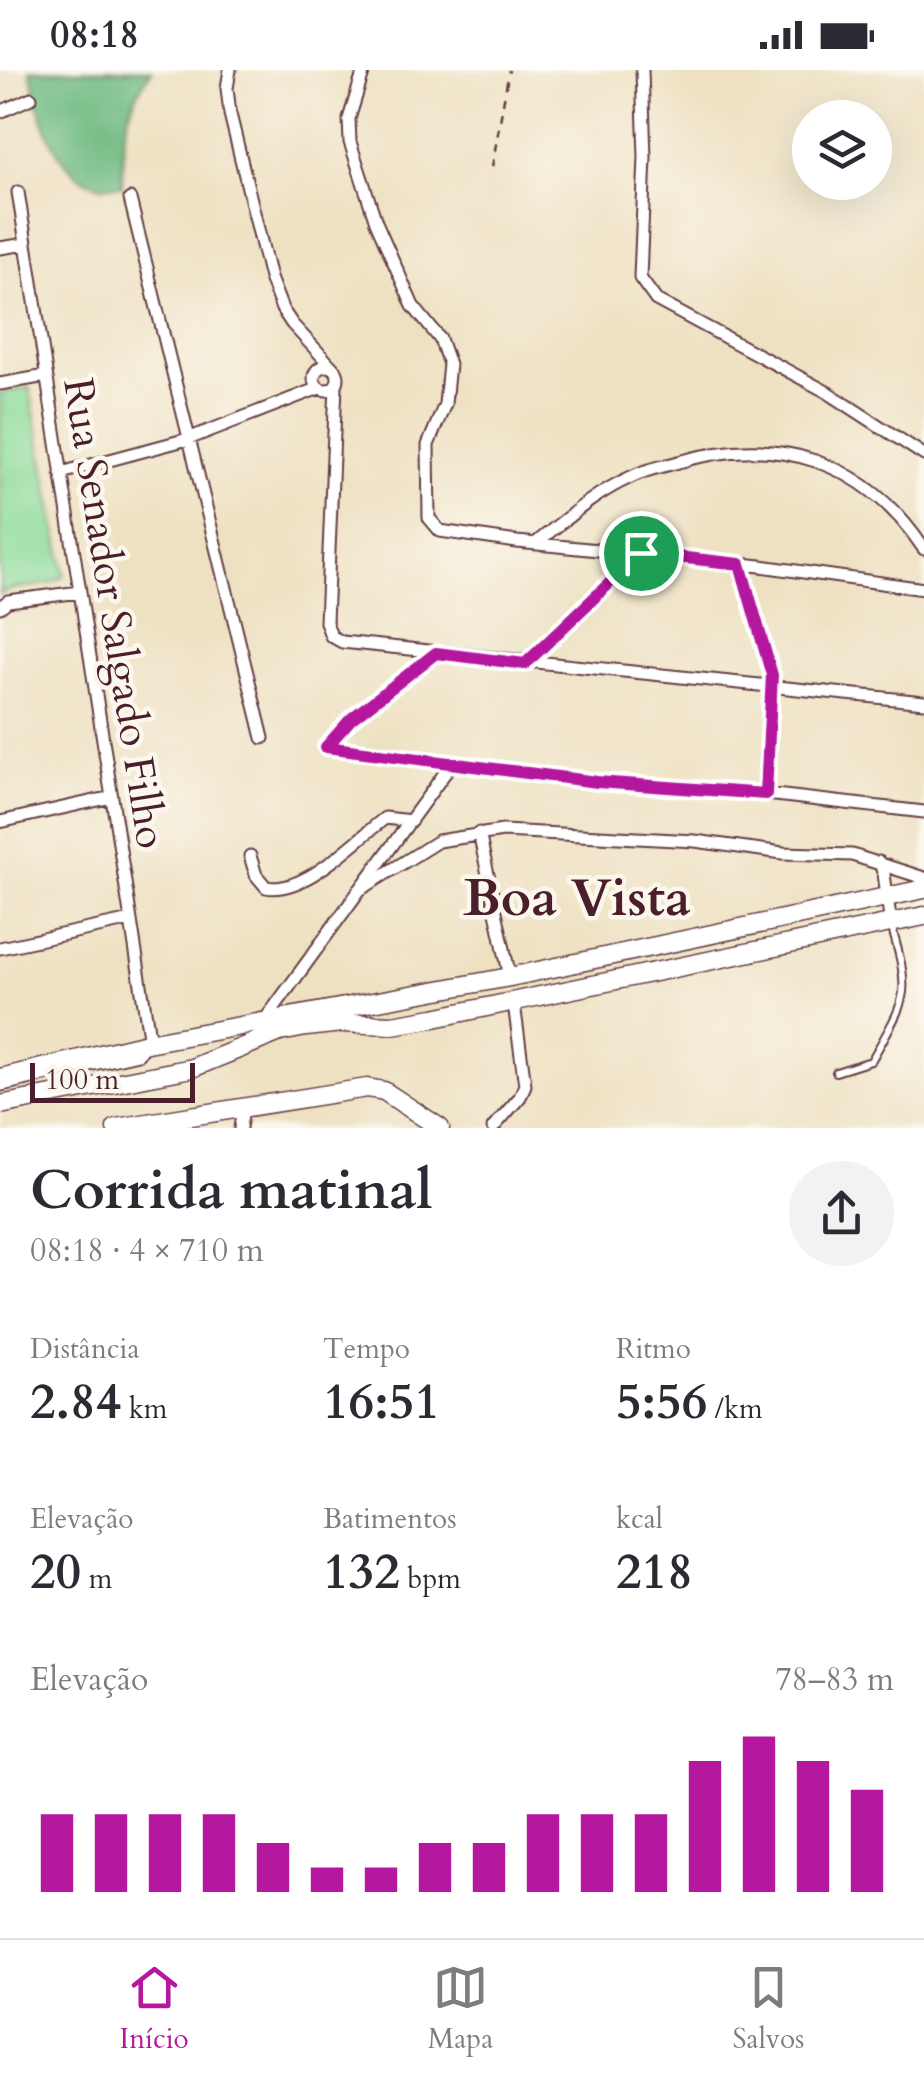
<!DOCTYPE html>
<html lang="pt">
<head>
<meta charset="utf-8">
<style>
  :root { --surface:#fff; --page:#f2f2f3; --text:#2b2b33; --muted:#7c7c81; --line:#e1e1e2; --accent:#b5179e }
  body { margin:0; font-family:Cardo,serif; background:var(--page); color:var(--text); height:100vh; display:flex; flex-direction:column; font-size:38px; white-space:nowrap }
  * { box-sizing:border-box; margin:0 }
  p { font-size:32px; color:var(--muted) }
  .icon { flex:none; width:55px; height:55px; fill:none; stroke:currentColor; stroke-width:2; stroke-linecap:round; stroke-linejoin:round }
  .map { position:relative; height:1058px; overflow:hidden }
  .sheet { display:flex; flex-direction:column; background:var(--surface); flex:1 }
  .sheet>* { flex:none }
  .controls { position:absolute; left:792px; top:30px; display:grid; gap:20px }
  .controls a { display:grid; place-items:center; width:100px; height:100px; border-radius:50%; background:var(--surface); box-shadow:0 10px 40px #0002; font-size:50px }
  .scale { position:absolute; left:30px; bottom:25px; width:165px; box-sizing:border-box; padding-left:10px; border:5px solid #4a1f2b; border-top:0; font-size:28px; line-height:35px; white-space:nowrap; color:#4a1f2b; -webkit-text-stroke:8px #fbf7ec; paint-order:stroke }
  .pin { position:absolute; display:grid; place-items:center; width:85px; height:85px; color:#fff; margin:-42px; border:5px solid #fff; border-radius:50%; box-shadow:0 2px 10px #0007 }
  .round { display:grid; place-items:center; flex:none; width:105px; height:105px; border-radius:52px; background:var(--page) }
  .head { display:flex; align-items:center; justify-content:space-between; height:170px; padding:0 30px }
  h1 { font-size:55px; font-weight:700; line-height:75px }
  .metrics { display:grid; grid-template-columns:repeat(3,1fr); gap:15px; height:170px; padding:10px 30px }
  .metrics div { display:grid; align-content:center }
  .metrics b { font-size:50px; font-weight:700 }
  .metrics small { font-size:28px; font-weight:400 }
  .metrics p { font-size:28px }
  .chart { height:280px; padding:20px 30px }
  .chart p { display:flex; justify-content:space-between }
  .chart svg { width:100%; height:180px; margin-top:10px; stroke:var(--accent); stroke-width:6 }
  .status { display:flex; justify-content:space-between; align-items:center; height:70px; padding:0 50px; background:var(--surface); direction:ltr }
  .status svg { height:28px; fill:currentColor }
  .tab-bar { display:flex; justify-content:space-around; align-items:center; height:140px; border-top:2px solid var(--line); background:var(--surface); font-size:28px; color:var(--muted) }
  .tab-bar a { display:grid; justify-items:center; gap:5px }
  .tab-bar .on { color:var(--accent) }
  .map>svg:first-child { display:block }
</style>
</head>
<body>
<div class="status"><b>08:18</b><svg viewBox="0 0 49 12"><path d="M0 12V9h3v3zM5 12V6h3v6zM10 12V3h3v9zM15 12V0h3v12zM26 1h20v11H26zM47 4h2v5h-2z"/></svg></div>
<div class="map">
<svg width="924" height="1058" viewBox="0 0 924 1058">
  <rect width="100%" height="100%" fill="#fbf7ec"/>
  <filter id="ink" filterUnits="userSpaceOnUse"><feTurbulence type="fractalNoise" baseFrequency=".01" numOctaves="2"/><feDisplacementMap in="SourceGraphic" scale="20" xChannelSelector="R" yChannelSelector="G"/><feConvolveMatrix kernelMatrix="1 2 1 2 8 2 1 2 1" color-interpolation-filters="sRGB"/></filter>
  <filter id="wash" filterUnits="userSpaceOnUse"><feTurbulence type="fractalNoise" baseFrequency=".0048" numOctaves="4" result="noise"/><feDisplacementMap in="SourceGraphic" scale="40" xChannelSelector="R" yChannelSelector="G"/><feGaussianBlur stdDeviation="2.25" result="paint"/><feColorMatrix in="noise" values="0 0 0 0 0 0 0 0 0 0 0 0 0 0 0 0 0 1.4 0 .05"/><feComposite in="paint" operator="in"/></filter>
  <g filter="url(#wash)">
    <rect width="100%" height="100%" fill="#eee1c2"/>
    <path fill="#8bdb9a" stroke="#6a7d62" stroke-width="2.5" d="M 29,317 L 65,505 C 46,522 20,511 0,525 L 0,323 Z"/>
    <path fill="#70bb82" stroke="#5d6d56" stroke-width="2.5" d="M 30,0 L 152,0 C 122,43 123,65 122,116 C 115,115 104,117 97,115 C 52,101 38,40 30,0 Z"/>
  </g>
  <g filter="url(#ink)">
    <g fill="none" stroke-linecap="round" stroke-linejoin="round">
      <g stroke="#633c42" stroke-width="10">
        <path id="lane" d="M 836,1002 L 871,991 C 907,927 912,927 891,855
          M 0,1018 L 140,986 L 144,979"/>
      </g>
      <g stroke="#633c42" stroke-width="15">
        <path id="street" d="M 230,0 L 227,18 L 230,44 L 270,208 L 282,239 L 292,254 L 333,298
          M 364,0 L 349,49 L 350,72 L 376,152 L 413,236 L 440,269 L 449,294 L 445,334 L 428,375 L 429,448 L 440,461 L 517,472 L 761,496 L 924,519
          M 642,0 L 645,87 L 640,208 L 656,230 L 827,322 L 924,385
          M 0,42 L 31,28
          M 18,122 L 150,973
          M 130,129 L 263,668
          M 0,178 L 26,174
          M314 308a12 12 0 1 1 24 0a12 12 0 1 1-24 0Z
          M 0,314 L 46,306
          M 336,315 L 326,552 L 331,566 L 342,572 L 924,632
          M 61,403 L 188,369 L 319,318
          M 536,473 C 566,449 595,423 631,407 C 644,400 660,397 675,393 C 776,362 865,390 924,479
          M 740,495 L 771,605 L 766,724
          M 0,537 L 8,531 L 80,522
          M 436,583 L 351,649 L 326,677 L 597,712 L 766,724 L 924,742
          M 525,593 L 641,483
          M 0,752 L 112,727
          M 479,763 L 510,907
          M 250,786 L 256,805 L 266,817 C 304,825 356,770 385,748 L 411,751
          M 879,792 L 884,804 L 891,855
          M 358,821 L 438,771 L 503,761 L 695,771 L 783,783 L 852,785 L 924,808
          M 0,878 L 131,850
          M 265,950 L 450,696
          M 240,1058 L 243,1038
          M 493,1058 L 520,1027 L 525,1015 L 514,934"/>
      </g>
      <g stroke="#633c42" stroke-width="21">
        <path id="secondary" d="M 0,1008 L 147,973 L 510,907 L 924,819
          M 0,1035 L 192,998 L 280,962 L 306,957 L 342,953 L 392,955 L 434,948 L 924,846
          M 116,1058 L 367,1018 L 384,1021 L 440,1058"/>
      </g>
      <path stroke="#633c42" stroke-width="2.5" stroke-dasharray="8 8" stroke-linecap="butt" d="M 492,97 L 509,0"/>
      <use href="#lane" stroke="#fff" stroke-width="6"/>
      <use href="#street" stroke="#fff" stroke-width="11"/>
      <use href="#secondary" stroke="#fff" stroke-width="18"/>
    </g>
  </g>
  <g fill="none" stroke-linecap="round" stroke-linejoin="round" filter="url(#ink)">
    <g stroke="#fff" stroke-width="20">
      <path id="route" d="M 641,483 L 740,494 L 772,605 L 766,724 L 597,712 L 326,677 L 351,649 L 436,583 L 525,594 Z"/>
    </g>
    <use href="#route" stroke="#b5179e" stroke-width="12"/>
  </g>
  <g text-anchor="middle" stroke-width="9" stroke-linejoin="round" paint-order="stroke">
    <g font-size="42" fill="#4a1f2b" stroke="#fbf7ec">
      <text transform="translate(116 543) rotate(81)" y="15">Rua Senador Salgado Filho</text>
    </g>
    <g font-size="52" font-weight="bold" fill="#4a1f2b" stroke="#fbf7ec">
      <text x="577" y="845">Boa Vista</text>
    </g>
  </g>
</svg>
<div class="controls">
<a><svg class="icon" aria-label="layers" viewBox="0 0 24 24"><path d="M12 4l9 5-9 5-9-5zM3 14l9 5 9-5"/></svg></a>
</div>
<div class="scale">100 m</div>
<div class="pin" style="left:641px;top:483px;background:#1e9e55"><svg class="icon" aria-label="arrive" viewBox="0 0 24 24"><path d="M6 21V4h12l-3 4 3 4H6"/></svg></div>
</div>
<section class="sheet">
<div class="head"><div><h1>Corrida matinal</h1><p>08:18 · 4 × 710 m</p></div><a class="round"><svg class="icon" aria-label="share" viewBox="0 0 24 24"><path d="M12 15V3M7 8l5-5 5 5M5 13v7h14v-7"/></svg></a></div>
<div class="metrics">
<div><p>Distância</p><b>2.84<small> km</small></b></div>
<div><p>Tempo</p><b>16:51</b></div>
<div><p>Ritmo</p><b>5:56<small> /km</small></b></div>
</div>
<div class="metrics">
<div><p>Elevação</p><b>20<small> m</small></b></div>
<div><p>Batimentos</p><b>132<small> bpm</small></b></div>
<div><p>kcal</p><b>218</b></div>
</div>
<div class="chart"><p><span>Elevação</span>78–83 m</p>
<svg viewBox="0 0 160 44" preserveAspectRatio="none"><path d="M5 44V25M15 44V25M25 44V25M35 44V25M45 44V32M55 44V38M65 44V38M75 44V32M85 44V32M95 44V25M105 44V25M115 44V25M125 44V12M135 44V6M145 44V12M155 44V19"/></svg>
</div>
</section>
<nav class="tab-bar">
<a class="on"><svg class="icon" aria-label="home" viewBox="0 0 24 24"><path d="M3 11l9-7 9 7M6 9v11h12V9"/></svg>Início</a>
<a><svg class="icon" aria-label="map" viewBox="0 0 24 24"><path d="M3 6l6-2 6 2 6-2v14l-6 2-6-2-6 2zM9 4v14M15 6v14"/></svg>Mapa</a>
<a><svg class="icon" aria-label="saved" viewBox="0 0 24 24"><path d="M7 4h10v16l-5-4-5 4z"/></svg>Salvos</a>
</nav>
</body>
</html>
